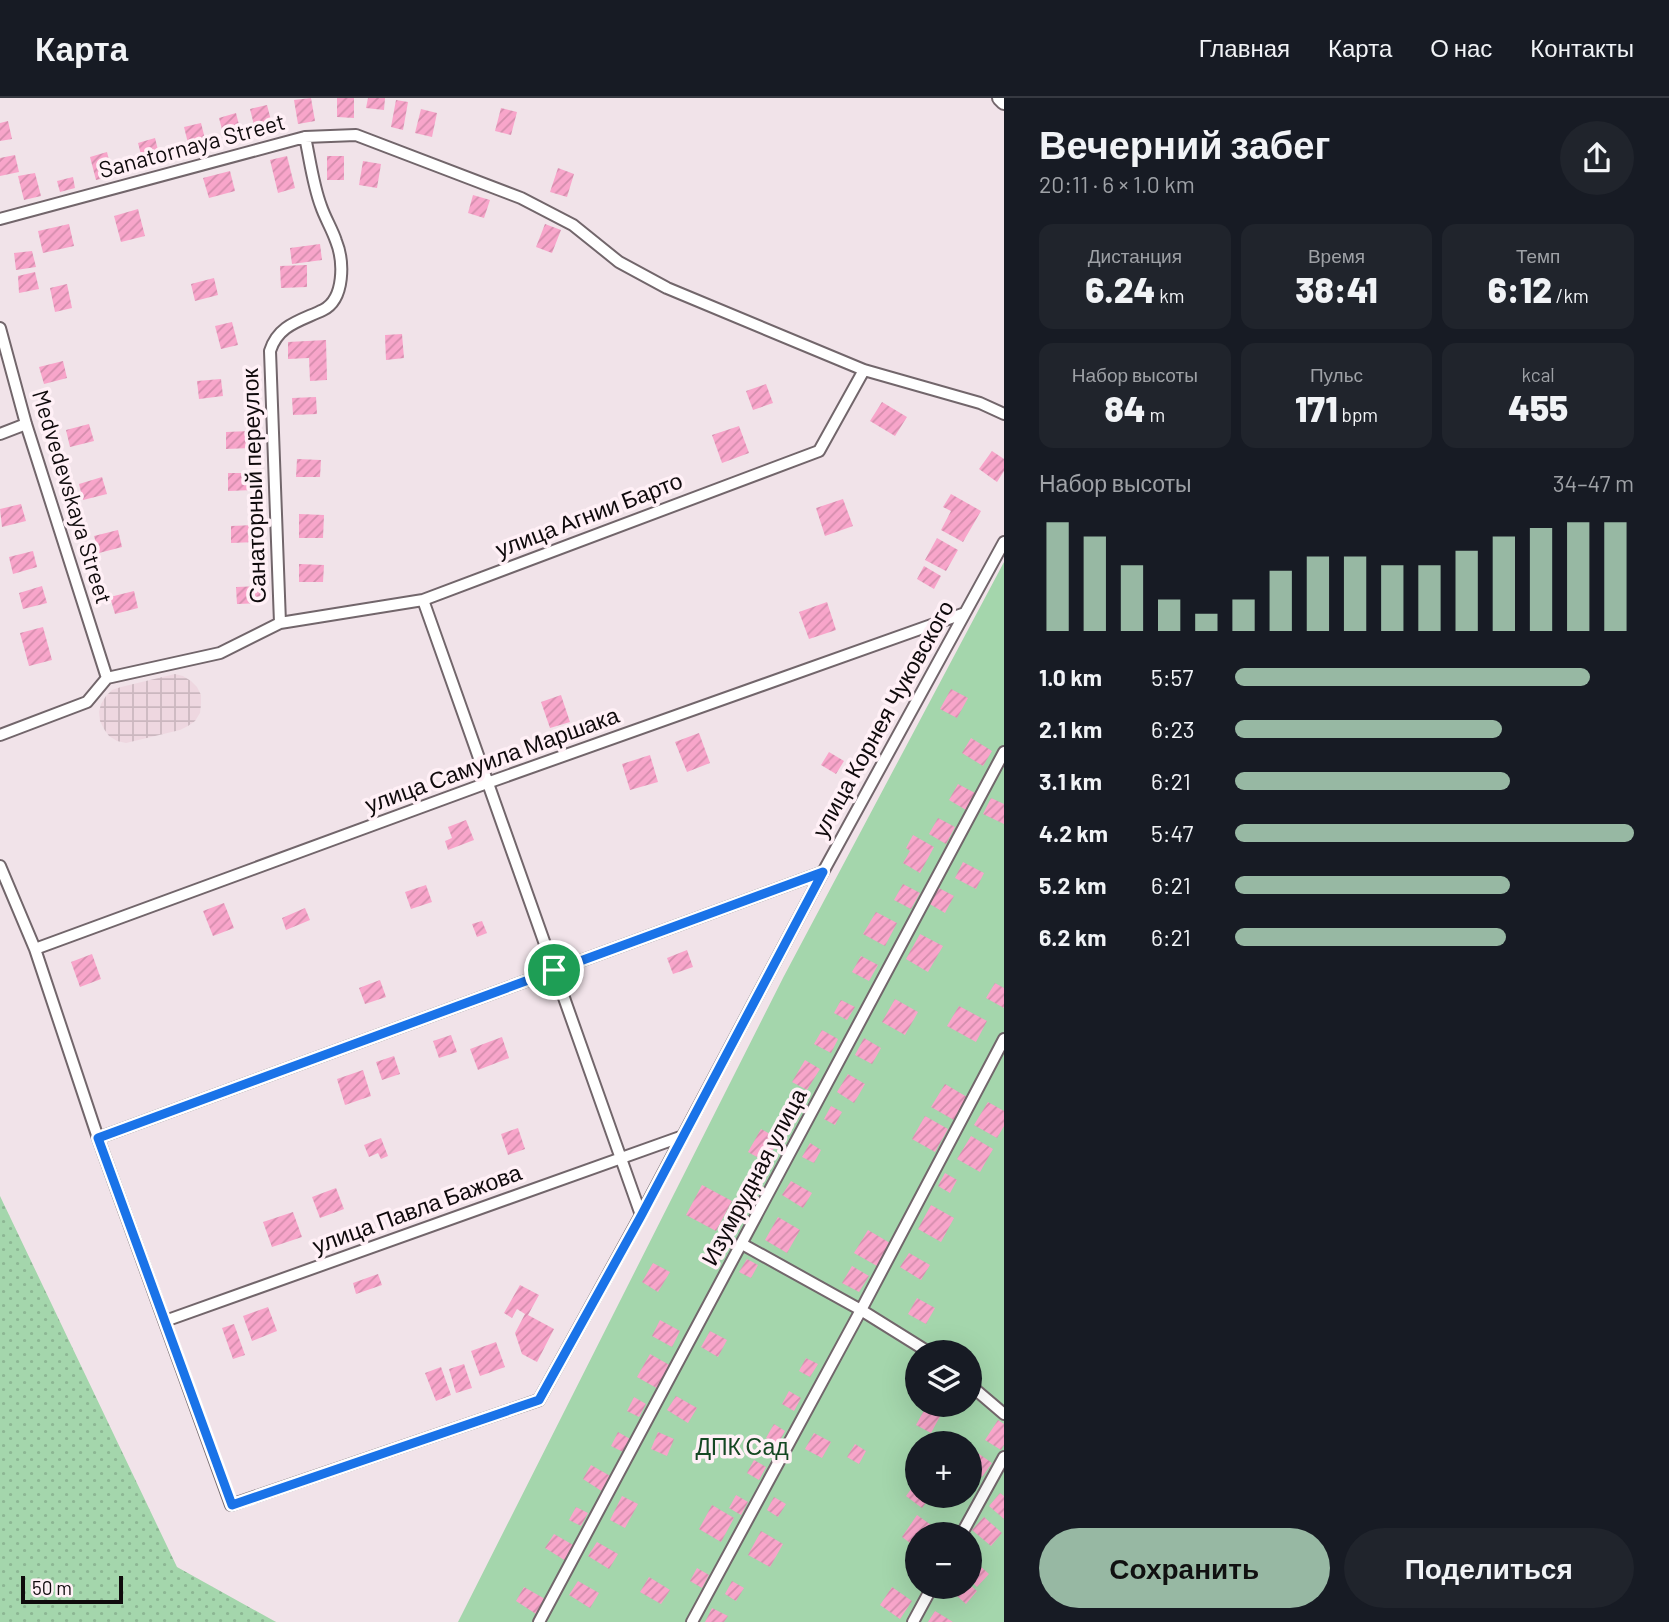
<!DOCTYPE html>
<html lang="ru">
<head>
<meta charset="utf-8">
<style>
  :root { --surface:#171b24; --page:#20242c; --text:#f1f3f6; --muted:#9ea1a6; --line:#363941; --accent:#97b8a3 }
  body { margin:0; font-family:Barlow,sans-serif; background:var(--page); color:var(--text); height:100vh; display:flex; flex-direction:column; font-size:26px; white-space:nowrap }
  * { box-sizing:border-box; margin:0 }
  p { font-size:23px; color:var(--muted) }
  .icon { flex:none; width:38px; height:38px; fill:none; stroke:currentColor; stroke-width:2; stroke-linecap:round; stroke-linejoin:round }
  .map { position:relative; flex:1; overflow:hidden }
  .panel { display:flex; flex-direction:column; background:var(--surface); width:665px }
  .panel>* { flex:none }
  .tools { position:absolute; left:905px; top:1242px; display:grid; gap:14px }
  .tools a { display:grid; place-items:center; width:77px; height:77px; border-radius:50%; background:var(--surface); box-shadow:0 7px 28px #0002; font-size:35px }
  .scale { position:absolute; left:21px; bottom:18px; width:102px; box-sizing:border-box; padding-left:7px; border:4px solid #0f0a0c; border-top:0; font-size:19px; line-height:24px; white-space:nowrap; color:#0f0a0c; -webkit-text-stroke:5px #fff0f6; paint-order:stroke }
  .pin { position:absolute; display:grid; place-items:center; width:60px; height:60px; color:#fff; margin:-30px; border:4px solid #fff; border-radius:50%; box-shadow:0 2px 7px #0007 }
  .round { display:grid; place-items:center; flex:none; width:74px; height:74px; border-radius:37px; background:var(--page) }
  .summary { display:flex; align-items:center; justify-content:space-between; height:119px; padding:0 35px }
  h1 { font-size:38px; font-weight:800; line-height:52px }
  .metrics { display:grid; grid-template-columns:repeat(3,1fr); gap:10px; height:119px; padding:7px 35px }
  .metrics div { display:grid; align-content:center; border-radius:14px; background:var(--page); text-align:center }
  .metrics b { font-size:35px; font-weight:800 }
  .metrics small { font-size:19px; font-weight:400 }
  .metrics p { font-size:19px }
  .chart { height:196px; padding:14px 35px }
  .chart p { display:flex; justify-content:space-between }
  .chart svg { width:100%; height:126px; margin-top:7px; stroke:var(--accent); stroke-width:6 }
  .action { display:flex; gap:14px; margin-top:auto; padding:14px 35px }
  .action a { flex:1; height:80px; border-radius:42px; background:var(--accent); color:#111; font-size:28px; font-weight:800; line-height:80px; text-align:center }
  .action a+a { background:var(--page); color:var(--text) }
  ul { padding:0 35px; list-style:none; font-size:23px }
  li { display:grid; grid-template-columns:112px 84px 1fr; align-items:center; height:52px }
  li i { height:18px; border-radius:9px; background:var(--accent) }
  header { display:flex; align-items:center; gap:42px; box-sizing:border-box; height:98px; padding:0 35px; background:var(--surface); border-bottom:2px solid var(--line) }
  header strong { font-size:33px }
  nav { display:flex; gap:38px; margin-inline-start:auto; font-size:24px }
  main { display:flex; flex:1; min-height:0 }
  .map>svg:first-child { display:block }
</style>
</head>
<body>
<header>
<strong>Карта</strong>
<nav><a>Главная</a><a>Карта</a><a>О нас</a><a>Контакты</a></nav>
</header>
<main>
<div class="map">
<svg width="1004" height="1524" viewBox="0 0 1004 1524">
  <defs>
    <pattern id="industrial-grid" width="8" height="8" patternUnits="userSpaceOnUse" patternTransform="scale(1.75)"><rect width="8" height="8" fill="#eed7e0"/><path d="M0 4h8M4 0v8" fill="none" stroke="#cbb7bf"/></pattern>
    <pattern id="grass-dots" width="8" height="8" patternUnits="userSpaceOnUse" patternTransform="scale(1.75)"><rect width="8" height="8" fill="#a4d6ac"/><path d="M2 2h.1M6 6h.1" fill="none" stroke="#8cb693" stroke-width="1.8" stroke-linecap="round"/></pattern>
    <pattern id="building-hatch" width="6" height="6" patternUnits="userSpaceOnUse" patternTransform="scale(1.75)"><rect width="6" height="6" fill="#f8a5ca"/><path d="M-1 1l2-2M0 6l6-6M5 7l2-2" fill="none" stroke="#d38dac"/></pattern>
  </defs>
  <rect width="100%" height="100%" fill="#f1e3e9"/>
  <path fill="url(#industrial-grid)" d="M 175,576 L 183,578 L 191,583 L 197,589 L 201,597 L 201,606 L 200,615 L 195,623 L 188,628 L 180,632 L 126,645 L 117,643 L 109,638 L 104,631 L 100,623 L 99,614 L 101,606 L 106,598 L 112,592 L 121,589 Z"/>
  <path fill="url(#grass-dots)" d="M 0,1098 L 177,1469 L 276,1524 L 0,1524 Z"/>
  <path fill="#a4d6ac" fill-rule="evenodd" d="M 1004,464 L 1004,1524 L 458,1524 L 784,878 ZM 917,1255 L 970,1255 L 970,1307 L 917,1307 ZM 917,1346 L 970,1346 L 970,1398 L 917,1398 ZM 917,1437 L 970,1437 L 970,1489 L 917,1489 Z"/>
  <path fill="url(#building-hatch)" d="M 311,0 L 315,23 L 298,26 L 294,2 Z
    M 337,0 L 354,0 L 354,20 L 337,19 Z
    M 368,0 L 385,0 L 384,12 L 366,10 Z
    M 396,2 L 408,4 L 403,32 L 391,29 Z
    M 267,7 L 273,30 L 256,35 L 250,11 Z
    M 501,10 L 517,14 L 511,37 L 495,33 Z
    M 421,11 L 437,15 L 432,39 L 415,35 Z
    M 236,15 L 242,39 L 225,43 L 219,20 Z
    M 8,23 L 12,41 L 0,43 L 0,25 Z
    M 201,25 L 207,49 L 190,53 L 184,29 Z
    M 155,40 L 161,64 L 144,68 L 138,45 Z
    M 107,54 L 113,78 L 96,82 L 90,59 Z
    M 15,57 L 19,74 L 0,78 L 0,60 Z
    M 287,58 L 295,90 L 278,95 L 270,62 Z
    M 327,58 L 344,58 L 344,82 L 327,82 Z
    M 363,63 L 381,66 L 377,90 L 359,87 Z
    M 558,70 L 574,76 L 567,99 L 550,94 Z
    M 230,73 L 235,93 L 209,100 L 203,80 Z
    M 35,75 L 41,98 L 24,102 L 18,78 Z
    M 73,79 L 75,90 L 60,94 L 57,83 Z
    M 473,97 L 490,102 L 484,120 L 468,115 Z
    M 138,111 L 145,138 L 121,144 L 114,118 Z
    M 69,126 L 74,148 L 43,155 L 38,133 Z
    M 545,126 L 561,132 L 552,155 L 536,149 Z
    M 320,146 L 322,162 L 292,166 L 290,150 Z
    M 32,153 L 36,169 L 16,172 L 14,155 Z
    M 307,167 L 307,189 L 281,190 L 280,168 Z
    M 35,174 L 39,191 L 19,195 L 18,178 Z
    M 214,180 L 218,197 L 195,203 L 191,186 Z
    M 67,186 L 72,210 L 55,214 L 50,190 Z
    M 232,224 L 238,247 L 221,251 L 215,228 Z
    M 402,236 L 404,260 L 386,262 L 385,237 Z
    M 326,242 L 327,282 L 310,283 L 309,260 L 288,261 L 288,244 Z
    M 63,263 L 67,280 L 44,286 L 39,269 Z
    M 221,281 L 223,298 L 199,301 L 197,283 Z
    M 766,286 L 773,305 L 753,312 L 746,293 Z
    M 316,299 L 317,316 L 293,317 L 292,300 Z
    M 882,304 L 907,319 L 895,338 L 870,323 Z
    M 89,326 L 94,343 L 70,349 L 66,332 Z
    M 739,328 L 749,355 L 722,365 L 712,337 Z
    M 250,333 L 251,350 L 226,351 L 226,334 Z
    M 992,353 L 1004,361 L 1004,373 L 997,384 L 979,371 Z
    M 297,361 L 321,362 L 320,379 L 296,379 Z
    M 228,375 L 252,375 L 253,392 L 228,393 Z
    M 102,379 L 107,396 L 83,402 L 79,386 Z
    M 951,396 L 981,413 L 963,444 L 941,432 L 951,413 L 943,409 Z
    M 843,401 L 853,428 L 825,438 L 816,410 Z
    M 21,406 L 26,423 L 2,429 L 0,411 Z
    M 299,416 L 324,417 L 323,440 L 299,440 Z
    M 255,427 L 256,444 L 231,445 L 231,428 Z
    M 118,432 L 122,449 L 99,455 L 94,438 Z
    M 937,440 L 958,452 L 946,473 L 925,462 Z
    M 33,453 L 37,469 L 13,476 L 9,459 Z
    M 299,466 L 324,467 L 323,484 L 299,484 Z
    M 924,468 L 941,478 L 934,491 L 917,481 Z
    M 42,488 L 47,505 L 23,511 L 19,495 Z
    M 261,488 L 261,505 L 237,506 L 236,489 Z
    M 134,493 L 138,510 L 115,516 L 110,499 Z
    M 827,504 L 836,532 L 809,541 L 799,514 Z
    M 43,529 L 52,562 L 29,568 L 20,535 Z
    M 951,591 L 968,600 L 957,620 L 940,611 Z
    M 561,597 L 570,624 L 550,630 L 541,604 Z
    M 699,635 L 710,665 L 687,674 L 675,644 Z
    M 971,640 L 992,653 L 983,668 L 962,655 Z
    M 829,654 L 844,663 L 836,676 L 821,667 Z
    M 650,657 L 658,684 L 630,692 L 622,666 Z
    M 958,686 L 975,695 L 966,712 L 949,702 Z
    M 991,700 L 1004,706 L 1004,726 L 983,716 Z
    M 938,720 L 955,729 L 946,746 L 929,736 Z
    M 466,722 L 474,742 L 448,752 L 445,743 L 452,740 L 448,729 Z
    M 913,737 L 934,749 L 920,775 L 903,765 L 910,753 L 906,750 Z
    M 963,764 L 984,775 L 976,791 L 955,780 Z
    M 903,786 L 920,795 L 911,811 L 894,802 Z
    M 426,787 L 432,804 L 411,811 L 405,794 Z
    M 937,789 L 954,798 L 945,815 L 928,805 Z
    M 224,805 L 234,830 L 213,838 L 203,813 Z
    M 305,810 L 310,822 L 286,832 L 282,820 Z
    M 876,814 L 897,825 L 885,848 L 863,836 Z
    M 482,823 L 487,835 L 477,839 L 472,826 Z
    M 920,836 L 943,848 L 928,874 L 906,861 Z
    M 687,852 L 693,869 L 673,876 L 667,860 Z
    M 92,856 L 101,881 L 80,889 L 71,864 Z
    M 861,858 L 878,867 L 869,883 L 852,874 Z
    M 380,882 L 386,899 L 365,906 L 359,890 Z
    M 995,885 L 1004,890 L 1004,910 L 986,900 Z
    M 895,901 L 918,914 L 905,937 L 882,924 Z
    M 841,902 L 855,909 L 847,922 L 834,915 Z
    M 959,908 L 987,923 L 976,944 L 947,928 Z
    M 822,932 L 838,941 L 831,955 L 814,946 Z
    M 451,937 L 457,954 L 439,960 L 433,943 Z
    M 502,939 L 509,960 L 478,972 L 470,951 Z
    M 864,940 L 881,950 L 872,966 L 855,957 Z
    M 394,958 L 400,976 L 382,982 L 376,964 Z
    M 805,962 L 820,971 L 807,992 L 792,984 Z
    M 363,972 L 371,998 L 345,1007 L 337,981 Z
    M 848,976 L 865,986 L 854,1005 L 837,994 Z
    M 945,986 L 967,999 L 954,1022 L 931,1009 Z
    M 988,1004 L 1004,1013 L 1004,1028 L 997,1040 L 974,1027 Z
    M 831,1008 L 842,1014 L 835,1027 L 824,1021 Z
    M 925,1018 L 948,1031 L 935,1054 L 912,1041 Z
    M 518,1030 L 525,1051 L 508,1057 L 501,1036 Z
    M 761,1031 L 779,1041 L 766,1064 L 748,1054 Z
    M 971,1038 L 993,1051 L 980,1074 L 957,1061 Z
    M 381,1040 L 388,1058 L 381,1061 L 378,1055 L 369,1059 L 364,1047 Z
    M 810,1045 L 821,1052 L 814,1065 L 802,1059 Z
    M 945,1075 L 957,1082 L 950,1095 L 938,1088 Z
    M 791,1083 L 812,1095 L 803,1110 L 782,1097 Z
    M 702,1087 L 732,1103 L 716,1133 L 686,1117 Z
    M 336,1090 L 344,1111 L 320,1120 L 312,1099 Z
    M 931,1107 L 954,1120 L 941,1144 L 918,1131 Z
    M 293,1114 L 302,1139 L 272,1149 L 263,1124 Z
    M 778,1119 L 800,1132 L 787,1155 L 765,1142 Z
    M 868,1132 L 890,1145 L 877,1168 L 854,1155 Z
    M 909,1155 L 930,1167 L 921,1182 L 900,1169 Z
    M 747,1161 L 758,1167 L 751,1180 L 739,1174 Z
    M 653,1165 L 670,1174 L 658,1194 L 642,1184 Z
    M 852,1168 L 869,1178 L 859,1194 L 842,1185 Z
    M 378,1176 L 382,1187 L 356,1196 L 353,1185 Z
    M 520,1187 L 539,1197 L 528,1217 L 554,1231 L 537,1264 L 522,1256 L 515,1235 L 525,1216 L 517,1211 L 512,1220 L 504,1215 Z
    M 917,1200 L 935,1210 L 926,1226 L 908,1216 Z
    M 268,1209 L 277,1233 L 252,1243 L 243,1218 Z
    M 660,1222 L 680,1233 L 672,1249 L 652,1238 Z
    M 234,1226 L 245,1257 L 233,1261 L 222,1230 Z
    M 710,1233 L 727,1242 L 718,1259 L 701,1249 Z
    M 496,1244 L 505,1269 L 480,1278 L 471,1253 Z
    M 650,1256 L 673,1269 L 660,1292 L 637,1279 Z
    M 806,1260 L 818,1266 L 810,1279 L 799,1273 Z
    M 464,1266 L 472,1290 L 456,1295 L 449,1271 Z
    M 441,1269 L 451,1297 L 436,1303 L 425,1275 Z
    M 789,1293 L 801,1300 L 794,1313 L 782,1306 Z
    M 676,1298 L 697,1310 L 688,1325 L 667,1312 Z
    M 634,1299 L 646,1306 L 639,1319 L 627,1313 Z
    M 927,1307 L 936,1307 L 944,1311 L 931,1335 L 916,1327 Z
    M 998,1322 L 1004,1326 L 1004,1347 L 1001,1352 L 985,1342 Z
    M 774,1326 L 785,1333 L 778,1346 L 766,1340 Z
    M 618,1334 L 630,1341 L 623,1354 L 611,1348 Z
    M 658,1334 L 674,1341 L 667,1358 L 651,1351 Z
    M 814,1335 L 831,1344 L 822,1360 L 805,1351 Z
    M 855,1346 L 866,1353 L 859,1366 L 847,1359 Z
    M 972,1351 L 992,1365 L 982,1379 L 970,1370 L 970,1354 Z
    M 754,1362 L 766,1369 L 759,1382 L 747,1375 Z
    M 591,1367 L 612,1379 L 603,1394 L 583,1381 Z
    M 917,1383 L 917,1398 L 931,1398 L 922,1410 L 906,1398 Z
    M 1000,1395 L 1004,1398 L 1004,1421 L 989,1408 Z
    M 736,1397 L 748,1404 L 741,1417 L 729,1410 Z
    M 622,1398 L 638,1406 L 625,1430 L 610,1422 Z
    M 774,1399 L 786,1406 L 778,1419 L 767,1412 Z
    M 712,1407 L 734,1420 L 721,1444 L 699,1431 Z
    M 576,1409 L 588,1415 L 581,1428 L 569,1422 Z
    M 917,1417 L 938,1432 L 935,1437 L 917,1437 L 917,1450 L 902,1439 Z
    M 984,1419 L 1002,1435 L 991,1448 L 972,1432 Z
    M 761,1433 L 783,1446 L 770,1469 L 748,1457 Z
    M 554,1436 L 575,1448 L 566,1463 L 545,1450 Z
    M 597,1444 L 618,1456 L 609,1471 L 588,1458 Z
    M 970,1459 L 989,1476 L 977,1489 L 970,1482 Z
    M 697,1470 L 709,1477 L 702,1490 L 690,1483 Z
    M 649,1479 L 670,1492 L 661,1506 L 640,1494 Z
    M 578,1483 L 599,1495 L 590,1510 L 569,1497 Z
    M 732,1483 L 744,1490 L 736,1503 L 725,1496 Z
    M 970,1487 L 977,1493 L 966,1506 L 947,1489 L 970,1489 Z
    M 524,1489 L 545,1501 L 536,1516 L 516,1503 Z
    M 892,1489 L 912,1503 L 900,1521 L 880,1507 Z
    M 712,1510 L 728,1518 L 724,1524 L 705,1524 Z
    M 935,1513 L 953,1524 L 928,1524 Z"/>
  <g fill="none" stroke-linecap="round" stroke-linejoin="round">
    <g stroke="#72666b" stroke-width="14">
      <path id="minor" d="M 0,121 L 305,39 L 356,37 L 521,100 L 573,127 L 619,164 L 667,190 L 864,272 L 980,305 L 1004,316
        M 0,230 L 26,326 L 107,580
        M 0,336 L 26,326
        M 423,502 L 641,1117
        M 280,525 L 270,253 C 278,227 300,223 323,212 C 345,201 344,163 336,143 C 332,131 325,120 321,108 C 313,87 310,62 305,39
        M 107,580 L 220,555 L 280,525 L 423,502 L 819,353 L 864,272
        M 0,637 L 87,604 L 107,580
        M 0,768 L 35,851 L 98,1040 L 231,1407 L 539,1302 L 641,1117 L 823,774 L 1004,444
        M 35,851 L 487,685 L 965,515
        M 98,1040 L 823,774
        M 742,1146 L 861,1212 L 930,1255
        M 165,1223 L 683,1038
        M 970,1287 L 1004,1316
        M 961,1437 L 1004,1359
        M 539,1524 L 1004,654
        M 692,1524 L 861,1212 L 1004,941
        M 913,1524 L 932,1489"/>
    </g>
    <g stroke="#72666b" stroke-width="18">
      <path id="tertiary" d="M 1000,0 L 1004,4"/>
    </g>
    <use href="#minor" stroke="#fff" stroke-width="10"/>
    <use href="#tertiary" stroke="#fff" stroke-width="14"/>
  </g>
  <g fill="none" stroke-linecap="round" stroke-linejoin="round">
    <g stroke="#fff" stroke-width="14">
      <path id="route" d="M 823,774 L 641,1118 L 539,1302 L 232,1407 L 98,1040 Z"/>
    </g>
    <use href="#route" stroke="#1a73e8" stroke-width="9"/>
  </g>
  <g text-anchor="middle" stroke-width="7" stroke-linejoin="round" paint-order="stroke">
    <g font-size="23" fill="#0f0a0c" stroke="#fff0f6">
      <text transform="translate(192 48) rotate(-15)" y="8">Sanatornaya Street</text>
      <text transform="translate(254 388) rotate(-92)" y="8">Санаторный переулок</text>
      <text transform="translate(72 399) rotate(73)" y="8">Medvedevskaya Street</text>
      <text transform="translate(589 417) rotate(-21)" y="8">улица Агнии Барто</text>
      <text transform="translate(883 621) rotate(-61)" y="8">улица Корнея Чуковского</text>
      <text transform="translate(492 662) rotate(-20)" y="8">улица Самуила Маршака</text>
      <text transform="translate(754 1079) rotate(-62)" y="8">Изумрудная улица</text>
      <text transform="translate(417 1111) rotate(-20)" y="8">улица Павла Бажова</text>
    </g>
    <g font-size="23" fill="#154823" stroke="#fff0f6">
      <text x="742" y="1357">ДПК Сад</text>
    </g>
  </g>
</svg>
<div class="tools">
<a><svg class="icon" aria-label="layers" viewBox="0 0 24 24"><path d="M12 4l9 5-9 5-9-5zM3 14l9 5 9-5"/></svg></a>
<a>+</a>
<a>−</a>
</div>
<div class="scale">50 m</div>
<div class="pin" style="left:554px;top:872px;background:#1e9e55"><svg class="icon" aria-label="arrive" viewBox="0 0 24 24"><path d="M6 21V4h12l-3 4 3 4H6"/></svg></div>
</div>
<section class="panel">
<div class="summary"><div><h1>Вечерний забег</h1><p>20:11 · 6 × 1.0 km</p></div><a class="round"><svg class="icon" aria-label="share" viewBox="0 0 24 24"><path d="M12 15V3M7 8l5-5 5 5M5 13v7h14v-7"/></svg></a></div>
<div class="metrics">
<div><p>Дистанция</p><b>6.24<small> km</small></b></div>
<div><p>Время</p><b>38:41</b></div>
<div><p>Темп</p><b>6:12<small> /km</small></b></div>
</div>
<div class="metrics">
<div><p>Набор высоты</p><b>84<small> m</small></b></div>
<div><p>Пульс</p><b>171<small> bpm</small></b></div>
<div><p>kcal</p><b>455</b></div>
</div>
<div class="chart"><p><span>Набор высоты</span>34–47 m</p>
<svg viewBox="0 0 160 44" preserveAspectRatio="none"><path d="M5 44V6M15 44V11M25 44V21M35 44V33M45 44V38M55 44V33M65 44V23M75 44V18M85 44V18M95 44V21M105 44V21M115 44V16M125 44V11M135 44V8M145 44V6M155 44V6"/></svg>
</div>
<ul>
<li><b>1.0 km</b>5:57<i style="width:89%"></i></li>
<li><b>2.1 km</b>6:23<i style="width:67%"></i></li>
<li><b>3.1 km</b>6:21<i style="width:69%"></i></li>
<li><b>4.2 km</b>5:47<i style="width:100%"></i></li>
<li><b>5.2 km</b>6:21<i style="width:69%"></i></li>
<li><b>6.2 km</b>6:21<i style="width:68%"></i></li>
</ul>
<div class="action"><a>Сохранить</a><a>Поделиться</a></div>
</section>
</main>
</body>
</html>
